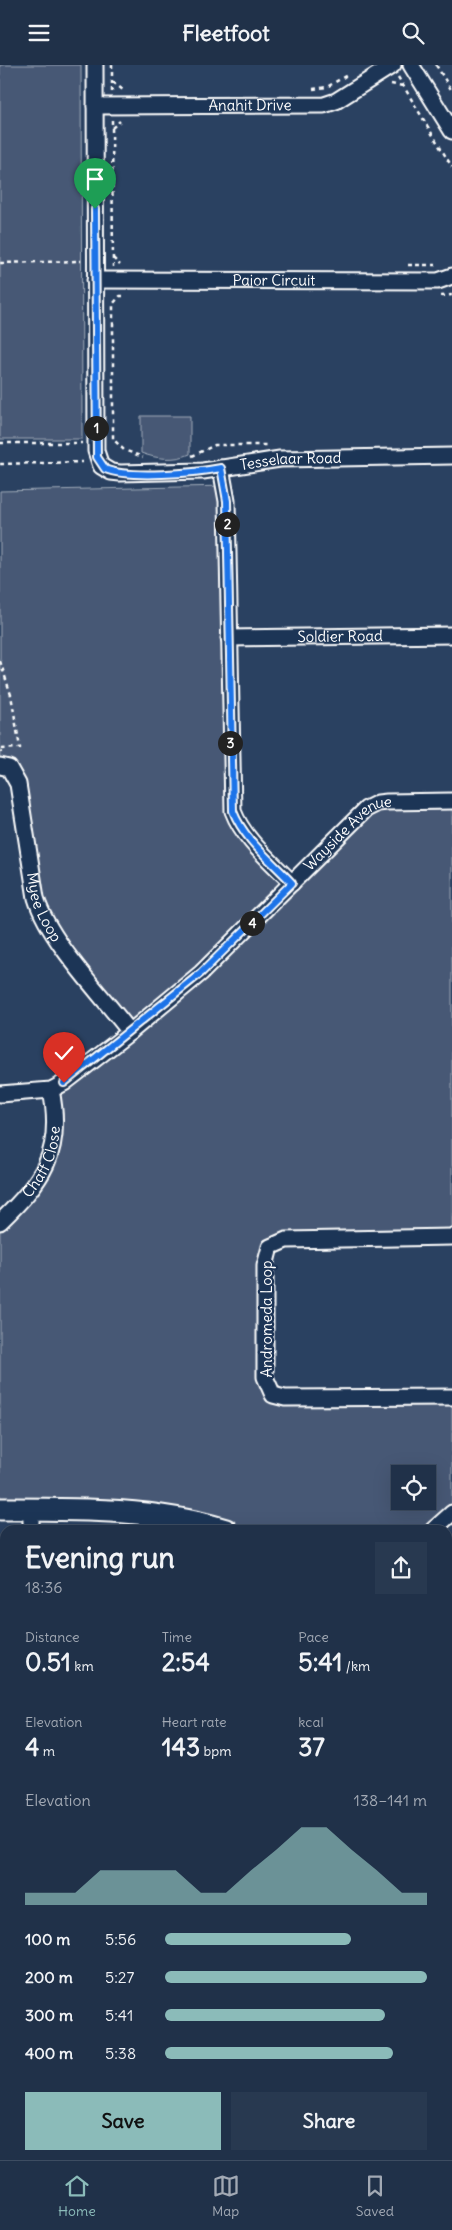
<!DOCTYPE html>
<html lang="en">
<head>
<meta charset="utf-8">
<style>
  :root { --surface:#203149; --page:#283950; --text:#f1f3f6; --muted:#a2a9b4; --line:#3d4c61; --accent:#8bbbb9 }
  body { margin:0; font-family:Delius,sans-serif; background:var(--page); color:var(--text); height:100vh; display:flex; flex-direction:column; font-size:19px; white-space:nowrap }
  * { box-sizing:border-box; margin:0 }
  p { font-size:16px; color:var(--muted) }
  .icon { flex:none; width:28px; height:28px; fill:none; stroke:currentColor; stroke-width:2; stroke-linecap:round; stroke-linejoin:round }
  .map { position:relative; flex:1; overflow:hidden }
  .details { position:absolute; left:0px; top:1460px; width:452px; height:635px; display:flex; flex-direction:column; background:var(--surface); border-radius:15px 15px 0 0; box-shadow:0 5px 20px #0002,0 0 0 1px var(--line) }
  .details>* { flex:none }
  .buttons { position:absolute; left:391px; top:1400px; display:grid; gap:10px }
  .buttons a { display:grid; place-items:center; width:45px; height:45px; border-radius:0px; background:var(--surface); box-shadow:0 5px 20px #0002,0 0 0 1px var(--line); font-size:25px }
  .pin { position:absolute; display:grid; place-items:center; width:42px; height:42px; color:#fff; margin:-51px -21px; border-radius:50% 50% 50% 0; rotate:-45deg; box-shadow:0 0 5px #0007 }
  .pin .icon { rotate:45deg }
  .km { position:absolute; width:25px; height:25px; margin:-12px; border-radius:50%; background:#222; color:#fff; font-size:14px; line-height:25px; text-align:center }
  .round { display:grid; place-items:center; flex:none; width:52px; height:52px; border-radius:0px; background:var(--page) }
  .headline { display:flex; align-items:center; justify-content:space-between; height:85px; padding:0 25px }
  h1 { font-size:28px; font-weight:700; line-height:38px }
  .stats { display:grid; grid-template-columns:repeat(3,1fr); gap:8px; height:85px; padding:5px 25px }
  .stats div { display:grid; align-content:center }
  .stats b { font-size:25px; font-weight:700 }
  .stats small { font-size:14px; font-weight:400 }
  .stats p { font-size:14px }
  .chart { height:140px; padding:10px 25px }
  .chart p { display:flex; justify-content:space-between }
  .chart svg { width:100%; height:90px; margin-top:5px; fill:var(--accent); opacity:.7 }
  .button { display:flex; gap:10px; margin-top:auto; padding:10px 25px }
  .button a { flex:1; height:58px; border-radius:0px; background:var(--accent); color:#111; font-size:20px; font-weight:700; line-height:58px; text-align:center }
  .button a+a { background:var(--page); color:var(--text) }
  ul { padding:0 25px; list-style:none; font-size:16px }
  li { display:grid; grid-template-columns:80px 60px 1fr; align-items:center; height:38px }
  li i { height:12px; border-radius:6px; background:var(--accent) }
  header { display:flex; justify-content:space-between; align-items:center; height:65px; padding:0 25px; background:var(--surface); font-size:22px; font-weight:700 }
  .tabs { display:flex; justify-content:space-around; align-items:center; height:70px; border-top:1px solid var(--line); background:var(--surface); font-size:14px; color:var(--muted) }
  .tabs a { display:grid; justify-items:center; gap:2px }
  .tabs .on { color:var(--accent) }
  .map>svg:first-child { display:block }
</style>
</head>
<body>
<header><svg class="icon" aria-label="menu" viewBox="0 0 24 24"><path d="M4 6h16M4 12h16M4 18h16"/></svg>Fleetfoot<svg class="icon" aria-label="search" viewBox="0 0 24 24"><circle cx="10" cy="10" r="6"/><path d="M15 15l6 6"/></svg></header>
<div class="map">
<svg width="452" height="2095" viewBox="0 0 452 2095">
  <rect width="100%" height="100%" fill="#2a4161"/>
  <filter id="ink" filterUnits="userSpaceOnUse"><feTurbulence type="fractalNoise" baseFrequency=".02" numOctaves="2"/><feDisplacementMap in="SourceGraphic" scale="10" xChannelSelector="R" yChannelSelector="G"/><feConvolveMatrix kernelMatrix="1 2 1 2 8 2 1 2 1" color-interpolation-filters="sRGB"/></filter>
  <g filter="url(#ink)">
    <path fill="#465975" stroke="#a2acba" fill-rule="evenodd" d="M 0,0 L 81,0 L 82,374 L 0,374 Z
      M 141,351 L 190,351 L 190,389 C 175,396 157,394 141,388 Z
      M 225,421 L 233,746 L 292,818 L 366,744 L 452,736 L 452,1172 L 286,1175 L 266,1191 L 273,1330 L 452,1332 L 452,1448 L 433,1465 L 226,1465 L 0,1444 L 0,1157 L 46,1102 L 51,1025 L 130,967 L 46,860 L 18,719 L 0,701 L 0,426 ZM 400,1409 L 428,1409 L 428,1436 L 400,1436 Z
      M 448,1653 L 452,1659 L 452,2095 L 428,2095 L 421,2090 L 448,2090 Z
      M 0,1957 L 5,1957 L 5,2035 L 0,2035 Z
      M 62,2090 L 116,2090 L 116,2095 L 62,2095 Z"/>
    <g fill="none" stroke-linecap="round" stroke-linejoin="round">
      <g stroke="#fff" stroke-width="11">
        <path id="lane" d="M 448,1522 L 452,1527
          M 180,2090 L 180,2095"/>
      </g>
      <g stroke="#fff" stroke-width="19">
        <g id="street">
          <path id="s1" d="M 95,0 L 96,386 L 101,401 L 111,407 L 120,408 L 203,406 L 280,394 L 452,391"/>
          <path d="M 411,0 L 452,66"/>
          <path id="s2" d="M 95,41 L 324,40 L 336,36 L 393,0"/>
          <path id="s3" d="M 95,215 L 438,216 L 452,211"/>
          <path d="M 221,403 L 227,436 L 233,746 C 244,775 271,796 292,818"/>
          <path id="s4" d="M 229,573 L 452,570"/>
          <path id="s5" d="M 0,701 L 9,703 L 18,719 L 36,833 C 49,876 101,929 130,967"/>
          <path id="s6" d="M 0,1029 L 51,1025 L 64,1018 L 130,967 L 201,908 L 366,744 L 378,738 L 387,737 L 452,736"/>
          <path id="s7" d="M 0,1157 C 42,1116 64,1088 51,1025"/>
          <path d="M 452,1172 L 286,1175 L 270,1182 L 265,1201 L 265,1312 L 273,1330 L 285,1333 L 452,1332"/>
          <path d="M 31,1444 L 31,1465"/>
          <path d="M 433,1465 L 452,1448"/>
          <path d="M 0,1547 L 5,1546"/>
          <path d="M 0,1957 L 5,1957"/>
          <path d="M 0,2043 L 5,2043"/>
          <path d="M 62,2090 L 62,2095"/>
          <path d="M 115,2090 L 115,2095"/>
          <path d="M 267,2090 L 267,2095"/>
          <path d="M 421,2090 L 428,2095"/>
        </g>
      </g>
      <g stroke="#fff" stroke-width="25">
        <path id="secondary" d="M 0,1444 C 77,1444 153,1443 226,1465
          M 448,1632 L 452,1638
          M 448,1653 L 452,1659"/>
      </g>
      <path stroke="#fff" stroke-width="2.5" stroke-dasharray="4 4" stroke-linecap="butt" d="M 436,0 L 452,26
        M 398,12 L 452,102
        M 113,17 L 123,25
        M 391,19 L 403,21
        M 313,24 L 327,22 L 347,10
        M 112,27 L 112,0
        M 112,55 L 113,202
        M 112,63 L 120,56
        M 113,193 L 120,200
        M 0,198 L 81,196
        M 408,200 L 437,200
        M 123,231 L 120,231 L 113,239 L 113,374 L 124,385 L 143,392
        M 441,231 L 452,230
        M 0,378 L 82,378
        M 192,391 L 215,380 L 268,380
        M 0,399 L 83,397
        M 0,596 L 11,630 L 20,683 L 0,684 L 1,688"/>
      <use href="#lane" stroke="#1d3557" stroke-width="8"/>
      <use href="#street" stroke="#1d3557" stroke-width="15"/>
      <use href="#secondary" stroke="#1d3557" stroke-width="21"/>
    </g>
  </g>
  <g fill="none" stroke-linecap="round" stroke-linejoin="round" filter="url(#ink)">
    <g stroke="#fff" stroke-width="10">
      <path id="route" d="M 64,1018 L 201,908 L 292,818 C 272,796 244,775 233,746 L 227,436 L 221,403 C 195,408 129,414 105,404 L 97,392 L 95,144"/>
    </g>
    <use href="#route" stroke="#1a73e8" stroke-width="6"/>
  </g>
  <g text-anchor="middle" stroke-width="4.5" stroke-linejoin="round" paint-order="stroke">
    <g font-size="15" fill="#fff" stroke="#1d3557">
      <text dy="5" stroke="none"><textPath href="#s2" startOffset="155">Anahit Drive</textPath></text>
      <text dy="5" stroke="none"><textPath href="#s3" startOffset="179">Paior Circuit</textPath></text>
      <text dy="5" stroke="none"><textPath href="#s1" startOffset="594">Tesselaar Road</textPath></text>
      <text dy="5" stroke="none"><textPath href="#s4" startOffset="111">Soldier Road</textPath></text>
      <text dy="5" stroke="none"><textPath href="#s6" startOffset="446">Wayside Avenue</textPath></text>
      <text dy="5" stroke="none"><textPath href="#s5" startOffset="154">Myee Loop</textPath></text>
      <text dy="5" stroke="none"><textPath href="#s7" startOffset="75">Chaff Close</textPath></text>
      <text transform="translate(267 1254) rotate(-90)" y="5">Andromeda Loop</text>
    </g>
  </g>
</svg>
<div class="buttons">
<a><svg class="icon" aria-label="locate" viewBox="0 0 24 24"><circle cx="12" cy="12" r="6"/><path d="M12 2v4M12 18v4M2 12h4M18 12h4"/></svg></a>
</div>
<div class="pin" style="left:95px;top:144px;background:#1e9e55"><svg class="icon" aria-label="arrive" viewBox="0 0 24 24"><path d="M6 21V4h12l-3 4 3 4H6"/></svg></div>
<div class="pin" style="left:64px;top:1018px;background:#d93025"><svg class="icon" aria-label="check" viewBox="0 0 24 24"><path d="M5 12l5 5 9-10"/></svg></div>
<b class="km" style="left:96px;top:363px">1</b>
<b class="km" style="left:227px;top:459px">2</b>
<b class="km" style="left:230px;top:678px">3</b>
<b class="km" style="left:252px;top:858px">4</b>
<section class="details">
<div class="headline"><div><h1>Evening run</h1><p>18:36</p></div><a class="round"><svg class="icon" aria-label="share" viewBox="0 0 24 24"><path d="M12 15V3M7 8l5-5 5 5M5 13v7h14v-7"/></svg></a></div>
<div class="stats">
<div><p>Distance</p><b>0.51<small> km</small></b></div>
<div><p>Time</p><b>2:54</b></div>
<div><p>Pace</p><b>5:41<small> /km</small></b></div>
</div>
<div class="stats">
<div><p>Elevation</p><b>4<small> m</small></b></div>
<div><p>Heart rate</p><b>143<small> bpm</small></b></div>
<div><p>kcal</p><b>37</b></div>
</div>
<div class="chart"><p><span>Elevation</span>138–141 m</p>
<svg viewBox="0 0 160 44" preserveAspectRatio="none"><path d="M0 44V38L10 38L20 38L30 27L40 27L50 27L60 27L70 38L80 38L90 27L100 17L110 6L120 6L130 17L140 27L150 38L160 38V44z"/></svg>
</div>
<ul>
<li><b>100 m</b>5:56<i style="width:71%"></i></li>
<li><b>200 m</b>5:27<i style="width:100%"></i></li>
<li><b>300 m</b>5:41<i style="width:84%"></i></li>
<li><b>400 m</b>5:38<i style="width:87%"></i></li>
</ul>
<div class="button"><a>Save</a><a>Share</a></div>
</section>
</div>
<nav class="tabs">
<a class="on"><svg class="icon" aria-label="home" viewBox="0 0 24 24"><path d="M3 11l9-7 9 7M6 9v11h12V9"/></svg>Home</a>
<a><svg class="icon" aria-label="map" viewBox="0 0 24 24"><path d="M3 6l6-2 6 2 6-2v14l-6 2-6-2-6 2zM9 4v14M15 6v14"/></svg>Map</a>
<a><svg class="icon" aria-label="saved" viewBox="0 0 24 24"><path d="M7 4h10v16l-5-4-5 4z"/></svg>Saved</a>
</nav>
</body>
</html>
